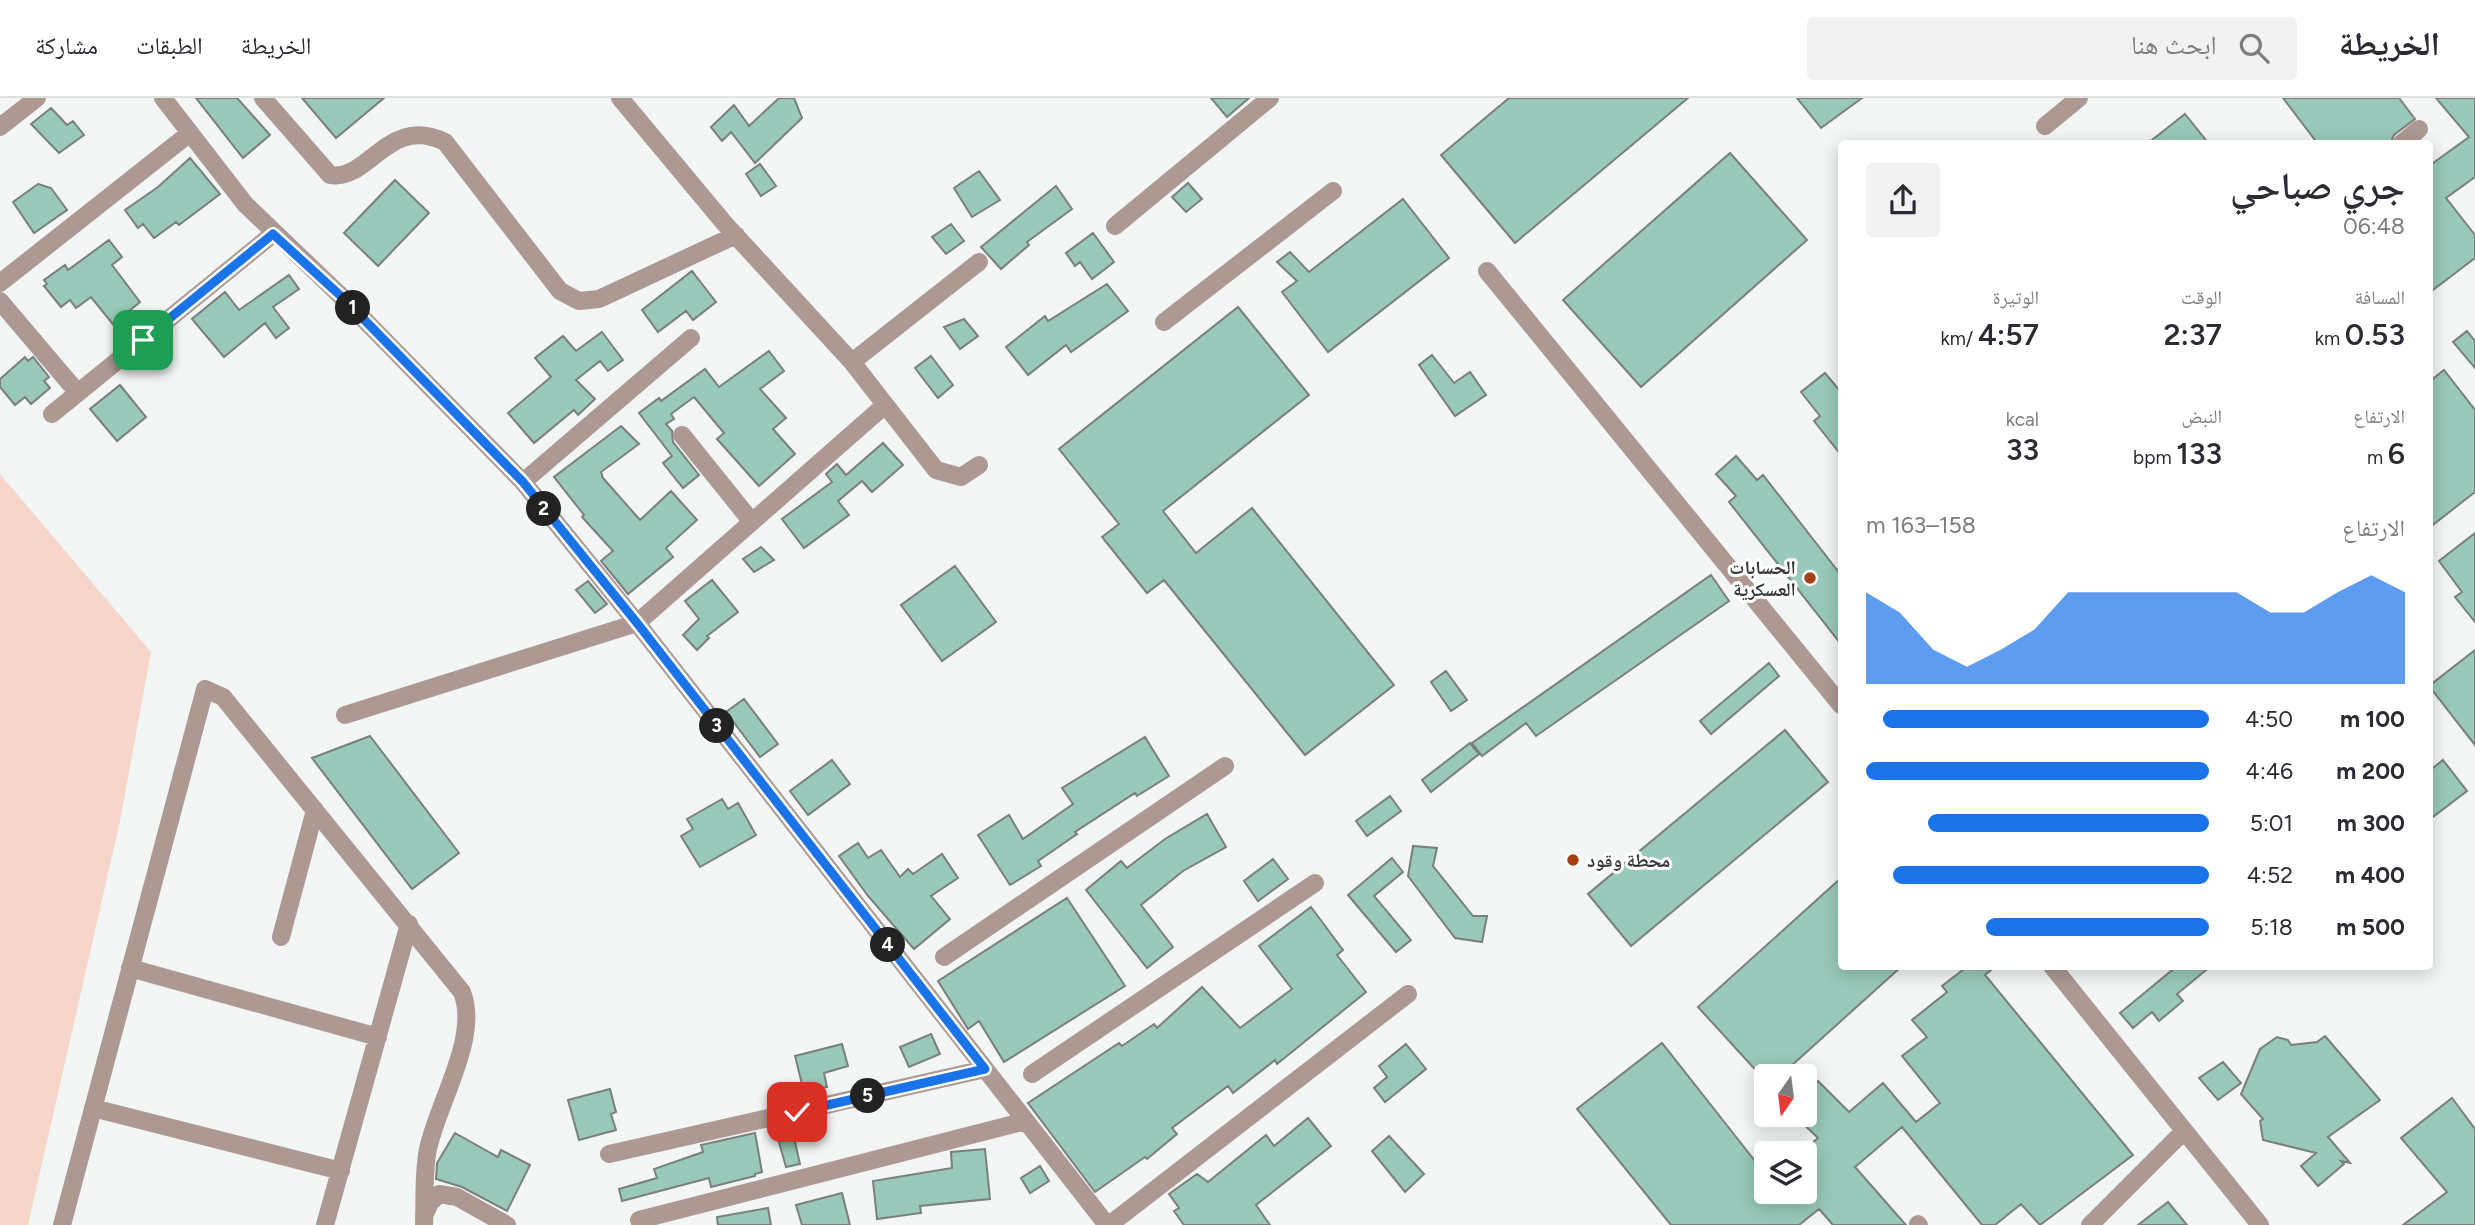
<!DOCTYPE html>
<html lang="ar">
<head>
<meta charset="utf-8">
<style>
  :root { --surface:#fff; --page:#f2f2f3; --text:#2b2b33; --muted:#7c7c81; --line:#e1e1e2; --accent:#1a73e8 }
  body { margin:0; font-family:Figtree,"Noto Naskh Arabic",sans-serif; background:var(--page); color:var(--text); direction:rtl; height:100vh; display:flex; flex-direction:column; font-size:26px; white-space:nowrap }
  * { box-sizing:border-box; margin:0 }
  p { font-size:23px; color:var(--muted) }
  .icon { flex:none; width:38px; height:38px; fill:none; stroke:currentColor; stroke-width:2; stroke-linecap:round; stroke-linejoin:round }
  .map { position:relative; flex:1; overflow:hidden; direction:ltr }
  .sheet { position:absolute; left:1838px; top:42px; width:595px; height:830px; display:flex; flex-direction:column; background:var(--surface); border-radius:7px; box-shadow:0 4px 18px #0003; direction:rtl }
  .sheet>* { flex:none }
  .needle { width:46px; rotate:194deg }
  .buttons { position:absolute; left:1754px; top:966px; display:grid; gap:14px }
  .buttons a { display:grid; place-items:center; width:63px; height:63px; border-radius:7px; background:var(--surface); box-shadow:0 4px 18px #0003; font-size:35px }
  .pin { position:absolute; display:grid; place-items:center; width:60px; height:60px; color:#fff; margin:-30px; border-radius:14px; box-shadow:0 4px 10px #0006 }
  .km { position:absolute; width:35px; height:35px; margin:-18px; border-radius:50%; background:#222; color:#fff; font-size:19px; line-height:35px; text-align:center }
  .round { display:grid; place-items:center; flex:none; width:74px; height:74px; border-radius:7px; background:var(--page) }
  .head { display:flex; align-items:center; justify-content:space-between; height:119px; padding:0 28px }
  h1 { font-size:38px; font-weight:600; line-height:52px }
  .stats { display:grid; grid-template-columns:repeat(3,1fr); gap:10px; height:119px; padding:7px 28px }
  .stats div { display:grid; align-content:center }
  .stats b { font-size:30px; font-weight:600 }
  .stats small { font-size:19px; font-weight:400 }
  .stats p { font-size:19px }
  .chart { height:196px; padding:14px 28px }
  .chart p { display:flex; justify-content:space-between }
  .chart svg { width:100%; height:126px; margin-top:7px; fill:var(--accent); opacity:.7 }
  ul { padding:0 28px; list-style:none; font-size:23px }
  li { display:grid; grid-template-columns:112px 84px 1fr; align-items:center; height:52px }
  li i { height:18px; border-radius:9px; background:var(--accent) }
  header { display:flex; align-items:center; gap:42px; box-sizing:border-box; height:98px; padding:0 35px; background:var(--surface); border-bottom:2px solid var(--line) }
  header strong { font-size:33px }
  nav { display:flex; gap:38px; margin-inline-start:auto; font-size:24px }
  .search { width:490px; height:63px; background:var(--page); display:flex; align-items:center; gap:18px; box-sizing:border-box; padding:0 24px; border-radius:7px; color:var(--muted); font-size:26px }
  .map>svg:first-child { display:block }
</style>
</head>
<body>
<header>
<strong>الخريطة</strong>
<div class="search"><svg class="icon" aria-label="search" viewBox="0 0 24 24"><circle cx="10" cy="10" r="6"/><path d="M15 15l6 6"/></svg>ابحث هنا</div>
<nav><a>الخريطة</a><a>الطبقات</a><a>مشاركة</a></nav>
</header>
<div class="map">
<svg width="2475" height="1127" viewBox="0 0 2475 1127">
  <rect width="100%" height="100%" fill="#f2f6f5"/>
  <path fill="#f6d6ca" d="M 0,376 L 151,554 L 120,723 L 28,1127 L 0,1127 Z"/>
  <path fill="#98c9ba" stroke="#7b7f7e" stroke-width="2" d="M 196,0 L 237,0 L 270,37 L 243,60 Z
    M 302,0 L 384,0 L 336,40 Z
    M 779,0 L 794,0 L 802,20 L 755,65 L 731,34 L 722,43 L 711,29 L 734,7 L 749,28 Z
    M 1211,0 L 1249,0 L 1227,19 Z
    M 1509,0 L 1688,0 L 1515,145 L 1441,57 Z
    M 1797,0 L 1862,0 L 1821,30 Z
    M 2283,0 L 2399,0 L 2415,21 L 2394,37 L 2390,46 L 2318,46 Z
    M 2436,0 L 2475,0 L 2475,79 L 2446,100 L 2475,137 L 2475,160 L 2429,195 L 2429,68 L 2469,39 Z
    M 51,10 L 67,27 L 73,23 L 84,37 L 59,55 L 31,26 Z
    M 2185,16 L 2209,46 L 2147,46 Z
    M 1730,55 L 1807,142 L 1641,289 L 1563,202 Z
    M 190,60 L 220,96 L 179,127 L 176,124 L 154,140 L 143,126 L 138,130 L 125,112 L 158,89 Z
    M 760,66 L 776,88 L 761,98 L 746,76 Z
    M 979,73 L 1000,102 L 972,119 L 954,90 Z
    M 395,82 L 429,115 L 378,168 L 344,135 Z
    M 1188,85 L 1202,101 L 1186,114 L 1172,99 Z
    M 38,86 L 51,90 L 67,112 L 34,135 L 13,104 Z
    M 1056,88 L 1072,111 L 1027,144 L 1029,147 L 1001,171 L 981,149 Z
    M 1403,101 L 1449,160 L 1328,254 L 1282,194 L 1297,183 L 1277,164 L 1290,154 L 1309,174 Z
    M 951,126 L 964,143 L 946,156 L 932,139 Z
    M 1093,135 L 1114,164 L 1092,181 L 1080,164 L 1075,168 L 1066,155 Z
    M 109,142 L 122,159 L 112,167 L 140,204 L 129,213 L 132,217 L 116,230 L 91,199 L 76,210 L 70,202 L 61,209 L 44,188 L 47,186 L 44,182 L 65,167 L 68,172 Z
    M 692,173 L 716,204 L 693,222 L 686,213 L 658,234 L 642,212 Z
    M 289,177 L 299,191 L 273,209 L 289,230 L 276,240 L 265,225 L 224,259 L 192,221 L 225,194 L 239,212 Z
    M 1107,186 L 1128,213 L 1071,254 L 1066,247 L 1028,277 L 1006,249 L 1045,218 L 1048,223 Z
    M 1238,209 L 1309,297 L 1163,413 L 1196,455 L 1252,410 L 1394,587 L 1305,657 L 1164,482 L 1147,495 L 1102,439 L 1119,426 L 1059,351 Z
    M 964,221 L 978,238 L 960,251 L 944,229 Z
    M 2467,233 L 2475,243 L 2475,270 L 2453,244 Z
    M 602,234 L 623,262 L 608,273 L 600,263 L 576,282 L 595,301 L 578,317 L 574,312 L 534,345 L 508,315 L 551,279 L 535,260 L 563,238 L 576,253 Z
    M 769,253 L 784,273 L 760,291 L 786,320 L 773,331 L 795,356 L 759,388 L 717,341 L 724,335 L 694,299 L 671,316 L 674,321 L 666,326 L 672,333 L 673,344 L 699,377 L 683,390 L 663,365 L 672,358 L 639,315 L 659,300 L 661,303 L 705,271 L 719,289 Z
    M 1432,257 L 1454,285 L 1470,274 L 1486,297 L 1455,318 L 1419,267 Z
    M 931,258 L 953,287 L 938,300 L 915,270 Z
    M 25,259 L 28,263 L 33,259 L 49,279 L 44,283 L 50,290 L 31,306 L 25,299 L 15,307 L 0,289 L 0,281 Z
    M 2444,272 L 2475,312 L 2475,394 L 2429,430 L 2429,284 Z
    M 1825,275 L 1841,294 L 1841,357 L 1814,323 L 1820,318 L 1801,294 Z
    M 120,287 L 146,319 L 117,343 L 90,311 Z
    M 621,328 L 639,346 L 601,374 L 603,380 L 640,422 L 671,393 L 697,422 L 666,450 L 673,459 L 628,496 L 601,463 L 613,453 L 582,419 L 584,417 L 554,379 Z
    M 883,345 L 903,367 L 872,394 L 862,383 L 838,403 L 849,417 L 804,450 L 782,421 L 832,384 L 826,376 L 837,366 L 846,377 Z
    M 1736,358 L 1757,382 L 1763,377 L 1841,477 L 1841,546 L 1729,404 L 1736,398 L 1716,376 Z
    M 2475,435 L 2475,524 L 2455,499 L 2462,494 L 2439,463 Z
    M 761,449 L 774,462 L 754,474 L 743,461 Z
    M 955,468 L 996,524 L 942,563 L 901,507 Z
    M 1711,477 L 1729,503 L 1536,638 L 1526,625 L 1482,658 L 1472,645 Z
    M 712,482 L 738,514 L 707,538 L 709,540 L 697,552 L 683,537 L 699,521 L 685,503 Z
    M 588,483 L 607,506 L 595,515 L 576,492 Z
    M 2475,552 L 2475,647 L 2429,588 Z
    M 1769,565 L 1779,578 L 1711,636 L 1700,623 Z
    M 1446,573 L 1467,602 L 1451,613 L 1431,584 Z
    M 744,601 L 778,646 L 760,659 L 726,614 Z
    M 1785,632 L 1828,684 L 1631,848 L 1588,796 Z
    M 370,638 L 459,755 L 412,791 L 312,660 Z
    M 1145,639 L 1169,678 L 1137,698 L 1135,695 L 1075,734 L 1077,736 L 1038,763 L 1041,768 L 1010,787 L 978,737 L 1009,717 L 1023,741 L 1073,706 L 1062,690 Z
    M 1470,645 L 1479,656 L 1431,694 L 1422,682 Z
    M 832,662 L 850,686 L 808,717 L 790,693 Z
    M 2443,662 L 2467,693 L 2429,722 L 2429,673 Z
    M 1390,698 L 1401,713 L 1367,738 L 1356,723 Z
    M 722,701 L 728,711 L 738,705 L 756,737 L 700,769 L 681,738 L 693,731 L 687,721 Z
    M 1207,716 L 1226,749 L 1183,773 L 1141,807 L 1173,849 L 1147,870 L 1086,792 L 1121,763 L 1127,770 L 1165,741 Z
    M 858,745 L 868,760 L 881,752 L 900,779 L 908,771 L 913,776 L 942,756 L 958,780 L 931,798 L 950,821 L 914,851 L 868,798 L 839,758 Z
    M 1413,748 L 1437,750 L 1433,768 L 1473,818 L 1487,818 L 1482,844 L 1455,840 L 1408,778 Z
    M 1392,760 L 1403,774 L 1374,798 L 1411,842 L 1396,854 L 1348,797 Z
    M 1273,761 L 1288,781 L 1258,803 L 1244,783 Z
    M 1841,780 L 1841,868 L 1902,868 L 1780,978 L 1761,978 L 1698,909 Z
    M 1067,800 L 1125,888 L 1004,964 L 979,923 L 968,931 L 938,883 Z
    M 1311,809 L 1343,852 L 1337,857 L 1366,894 L 1277,966 L 1275,962 L 1233,995 L 1228,988 L 1172,1030 L 1177,1036 L 1147,1061 L 1145,1059 L 1095,1094 L 1028,1005 L 1119,945 L 1122,948 L 1154,926 L 1157,930 L 1202,889 L 1240,930 L 1292,891 L 1259,848 Z
    M 1968,868 L 1996,868 L 1985,877 L 2133,1057 L 2040,1127 L 2021,1106 L 1995,1127 L 1982,1127 L 1902,1029 L 1855,1069 L 1906,1127 L 1833,1127 L 1819,1111 L 1799,1127 L 1671,1127 L 1577,1011 L 1662,945 L 1766,1077 L 1766,1094 L 1804,1094 L 1804,1052 L 1818,1040 L 1794,1017 L 1804,1017 L 1804,997 L 1818,983 L 1849,1014 L 1883,985 L 1916,1024 L 1940,1005 L 1902,958 L 1927,939 L 1912,922 L 1947,894 L 1942,888 Z
    M 2177,868 L 2211,868 L 2177,896 L 2183,903 L 2159,923 L 2152,914 L 2133,930 L 2120,915 Z
    M 931,936 L 940,956 L 909,969 L 900,949 Z
    M 2325,938 L 2380,1002 L 2328,1039 L 2350,1065 L 2341,1063 L 2344,1066 L 2318,1088 L 2301,1068 L 2316,1055 L 2263,1042 L 2260,1023 L 2263,1021 L 2241,996 L 2260,951 L 2277,939 L 2288,942 L 2291,947 L 2317,944 Z
    M 842,946 L 848,968 L 824,975 L 827,989 L 804,994 L 795,958 Z
    M 1406,946 L 1426,971 L 1385,1004 L 1374,990 L 1387,979 L 1379,968 Z
    M 2223,964 L 2241,985 L 2218,1002 L 2199,980 Z
    M 610,991 L 616,1014 L 611,1016 L 616,1032 L 579,1042 L 568,1002 Z
    M 2452,1000 L 2475,1031 L 2475,1127 L 2403,1127 L 2447,1094 L 2401,1040 Z
    M 1308,1020 L 1331,1048 L 1256,1107 L 1270,1127 L 1184,1127 L 1174,1113 L 1179,1110 L 1169,1096 L 1197,1076 L 1208,1084 L 1266,1037 L 1274,1048 Z
    M 791,1027 L 800,1066 L 786,1069 L 775,1030 Z
    M 455,1035 L 498,1059 L 501,1052 L 530,1067 L 507,1113 L 462,1089 L 436,1081 L 437,1065 Z
    M 755,1035 L 762,1074 L 755,1076 L 755,1078 L 711,1089 L 709,1080 L 622,1103 L 619,1091 L 657,1080 L 654,1071 L 703,1054 L 701,1047 Z
    M 1389,1038 L 1424,1076 L 1405,1094 L 1372,1053 Z
    M 985,1051 L 990,1101 L 920,1108 L 921,1115 L 877,1121 L 873,1083 L 952,1070 L 951,1054 Z
    M 1040,1068 L 1049,1083 L 1030,1095 L 1021,1080 Z
    M 842,1095 L 850,1127 L 802,1127 L 796,1107 Z
    M 2168,1104 L 2187,1127 L 2138,1127 Z
    M 768,1110 L 771,1127 L 718,1127 L 717,1119 Z"/>
  <g fill="none" stroke-linecap="round" stroke-linejoin="round">
    <path stroke="#ad9992" stroke-width="18" d="M 163,0 L 245,106 L 343,200 L 523,384 L 637,525 L 1107,1127
      M 263,0 L 330,77 C 369,84 388,16 445,44 L 560,193 L 579,203 L 599,201 L 736,137
      M 620,0 L 725,126 L 852,264 L 936,372 L 961,379 L 979,367
      M 2045,28 L 2079,0
      M 0,29 L 37,0
      M 2401,46 L 2419,31
      M 1115,128 L 1270,0
      M 1487,173 L 1841,607
      M 0,185 L 190,35
      M 0,203 L 78,295
      M 1164,224 L 1333,93
      M 852,264 L 979,164
      M 52,316 L 273,136
      M 682,337 L 752,424
      M 523,384 L 691,240
      M 345,617 L 637,525 L 885,307
      M 281,839 L 315,712
      M 944,859 L 1225,668
      M 2052,868 L 2260,1127
      M 130,870 L 378,939
      M 1032,976 L 1315,785
      M 93,1010 L 341,1073
      M 609,1056 L 985,971
      M 424,1118 L 430,1105 L 439,1096 L 457,1099 L 507,1127
      M 639,1122 L 1026,1023
      M 1918,1126 L 1919,1127
      M 62,1127 L 205,591 L 223,599 L 462,894 C 480,939 438,1004 428,1051 C 423,1076 425,1101 424,1127
      M 325,1127 L 409,826
      M 1109,1127 L 1408,896
      M 2090,1127 L 2184,1033"/>
  </g>
  <g fill="none" stroke-linecap="round" stroke-linejoin="round">
    <g stroke="#fff" stroke-width="14">
      <path id="route" d="M 143,242 L 273,136 L 343,200 L 523,384 L 637,525 L 985,971 L 797,1014"/>
    </g>
    <use href="#route" stroke="#1a73e8" stroke-width="9"/>
  </g>
  <g fill="#a64114" stroke="#fff" stroke-width="2.5">
    <circle cx="1810" cy="480" r="7"/>
    <circle cx="1573" cy="762" r="7"/>
  </g>
  <g text-anchor="middle" stroke-width="6" stroke-linejoin="round" paint-order="stroke">
    <g font-size="19" font-weight="bold" fill="#383a39" stroke="#fff" text-anchor="end">
      <text x="1796" y="476">الحسابات<tspan x="1796" dy="22">العسكرية</tspan></text>
      <text x="1587" y="769" text-anchor="start">محطة وقود</text>
    </g>
  </g>
</svg>
<div class="buttons">
<a><svg class="needle" viewBox="-14 -14 28 28"><path d="M0-13l5 13h-10z" fill="#e53935"/><path d="M0 13l5-13h-10z" fill="#7c7c81"/></svg></a>
<a><svg class="icon" aria-label="layers" viewBox="0 0 24 24"><path d="M12 4l9 5-9 5-9-5zM3 14l9 5 9-5"/></svg></a>
</div>
<div class="pin" style="left:143px;top:242px;background:#1e9e55"><svg class="icon" aria-label="arrive" viewBox="0 0 24 24"><path d="M6 21V4h12l-3 4 3 4H6"/></svg></div>
<div class="pin" style="left:797px;top:1014px;background:#d93025"><svg class="icon" aria-label="check" viewBox="0 0 24 24"><path d="M5 12l5 5 9-10"/></svg></div>
<b class="km" style="left:353px;top:210px">1</b>
<b class="km" style="left:544px;top:411px">2</b>
<b class="km" style="left:717px;top:628px">3</b>
<b class="km" style="left:888px;top:847px">4</b>
<b class="km" style="left:868px;top:998px">5</b>
<section class="sheet">
<div class="head"><div><h1>جري صباحي</h1><p>06:48</p></div><a class="round"><svg class="icon" aria-label="share" viewBox="0 0 24 24"><path d="M12 15V3M7 8l5-5 5 5M5 13v7h14v-7"/></svg></a></div>
<div class="stats">
<div><p>المسافة</p><b>0.53<small> km</small></b></div>
<div><p>الوقت</p><b>2:37</b></div>
<div><p>الوتيرة</p><b>4:57<small> /km</small></b></div>
</div>
<div class="stats">
<div><p>الارتفاع</p><b>6<small> m</small></b></div>
<div><p>النبض</p><b>133<small> bpm</small></b></div>
<div><p>kcal</p><b>33</b></div>
</div>
<div class="chart"><p><span>الارتفاع</span>158–163 m</p>
<svg viewBox="0 0 160 44" preserveAspectRatio="none"><path d="M0 44V12L10 19L20 32L30 38L40 32L50 25L60 12L70 12L80 12L90 12L100 12L110 12L120 19L130 19L140 12L150 6L160 12V44z"/></svg>
</div>
<ul>
<li><b>100 m</b>4:50<i style="width:95%"></i></li>
<li><b>200 m</b>4:46<i style="width:100%"></i></li>
<li><b>300 m</b>5:01<i style="width:82%"></i></li>
<li><b>400 m</b>4:52<i style="width:92%"></i></li>
<li><b>500 m</b>5:18<i style="width:65%"></i></li>
</ul>
</section>
</div>
</body>
</html>
